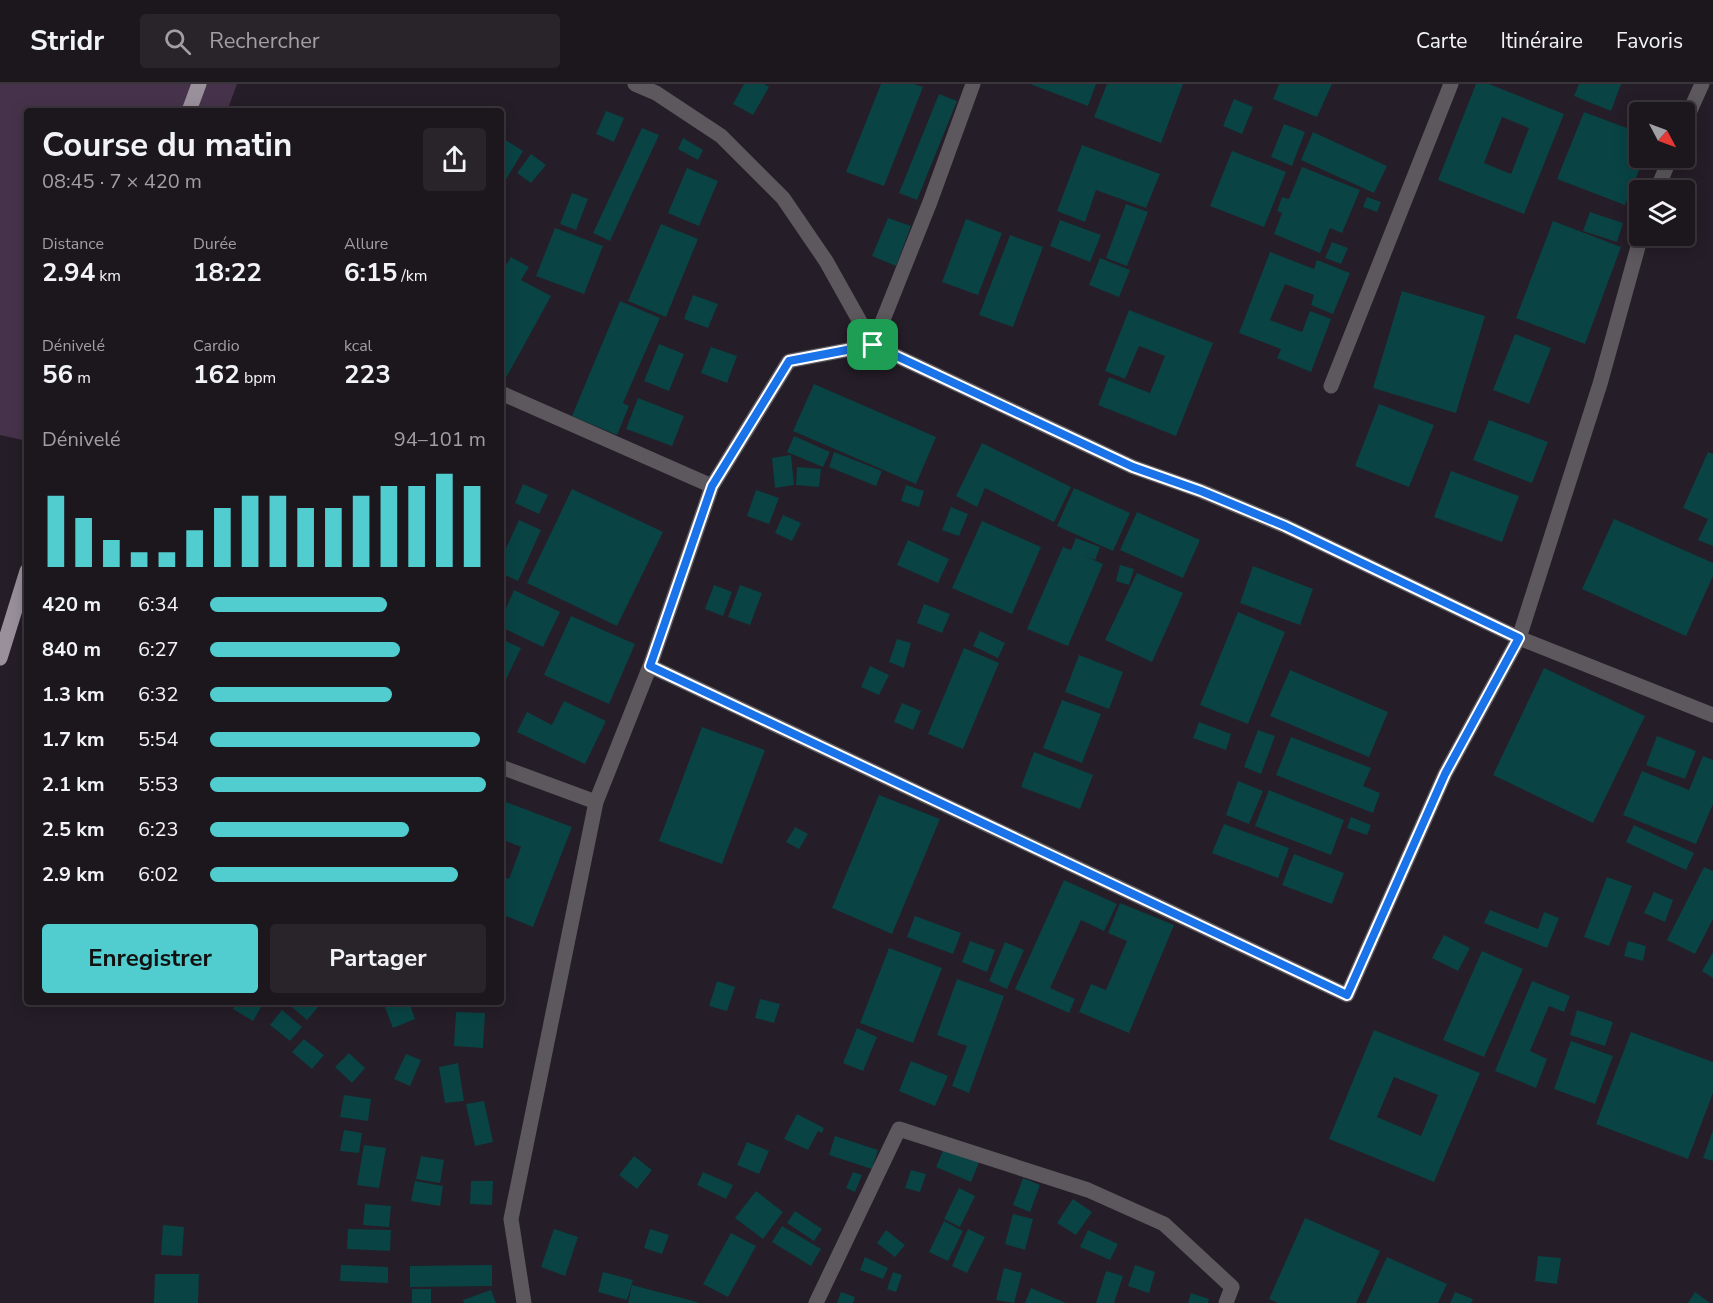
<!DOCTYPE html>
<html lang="fr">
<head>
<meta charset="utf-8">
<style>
  :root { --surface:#1c161d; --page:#29232a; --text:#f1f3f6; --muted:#a09fa4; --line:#3a353b; --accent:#52cdcf }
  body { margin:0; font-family:"Nunito Sans",sans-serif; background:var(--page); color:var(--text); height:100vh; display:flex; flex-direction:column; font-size:22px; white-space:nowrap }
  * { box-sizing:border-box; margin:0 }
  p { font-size:20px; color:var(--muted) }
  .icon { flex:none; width:33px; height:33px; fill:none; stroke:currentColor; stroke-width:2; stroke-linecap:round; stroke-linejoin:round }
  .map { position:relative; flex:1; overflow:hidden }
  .details { position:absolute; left:24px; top:24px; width:480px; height:897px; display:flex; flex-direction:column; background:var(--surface); border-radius:6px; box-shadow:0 3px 15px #0003,0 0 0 2px var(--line) }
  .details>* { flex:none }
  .needle { width:39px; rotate:131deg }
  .controls { position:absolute; left:1629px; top:18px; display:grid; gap:12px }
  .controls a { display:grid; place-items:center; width:66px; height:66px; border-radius:6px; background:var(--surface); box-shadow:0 3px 15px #0003,0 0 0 2px var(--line); font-size:30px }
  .pin { position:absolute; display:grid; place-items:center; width:51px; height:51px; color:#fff; margin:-26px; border-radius:12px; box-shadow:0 3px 9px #0006 }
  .round { display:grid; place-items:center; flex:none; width:63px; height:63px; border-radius:6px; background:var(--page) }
  .summary { display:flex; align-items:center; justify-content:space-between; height:102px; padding:0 18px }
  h1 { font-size:33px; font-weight:700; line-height:45px }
  .figures { display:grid; grid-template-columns:repeat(3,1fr); gap:9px; height:102px; padding:6px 18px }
  .figures div { display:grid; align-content:center }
  .figures b { font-size:26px; font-weight:700 }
  .figures small { font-size:16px; font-weight:400 }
  .figures p { font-size:16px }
  .chart { height:168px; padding:12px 18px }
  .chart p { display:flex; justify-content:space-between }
  .chart svg { width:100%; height:108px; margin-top:6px; stroke:var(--accent); stroke-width:6 }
  .cta { display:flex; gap:12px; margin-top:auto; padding:12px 18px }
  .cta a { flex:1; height:69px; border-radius:6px; background:var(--accent); color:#111; font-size:24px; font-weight:700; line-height:69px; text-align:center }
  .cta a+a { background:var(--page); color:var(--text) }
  ul { padding:0 18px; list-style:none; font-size:20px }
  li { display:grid; grid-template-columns:96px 72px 1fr; align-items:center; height:45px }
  li i { height:15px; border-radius:8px; background:var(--accent) }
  header { display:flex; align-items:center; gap:36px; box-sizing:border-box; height:84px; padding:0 30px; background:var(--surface); border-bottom:2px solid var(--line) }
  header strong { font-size:28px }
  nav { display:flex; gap:33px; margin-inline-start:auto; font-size:21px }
  .search { width:420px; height:54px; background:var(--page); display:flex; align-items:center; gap:15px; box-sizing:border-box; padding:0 21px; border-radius:6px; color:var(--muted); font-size:22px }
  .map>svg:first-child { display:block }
</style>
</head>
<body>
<header>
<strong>Stridr</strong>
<div class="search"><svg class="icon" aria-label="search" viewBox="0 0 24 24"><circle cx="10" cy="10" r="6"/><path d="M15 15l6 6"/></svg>Rechercher</div>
<nav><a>Carte</a><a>Itinéraire</a><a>Favoris</a></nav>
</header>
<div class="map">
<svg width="1713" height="1219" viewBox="0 0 1713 1219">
  <rect width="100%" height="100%" fill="#251d27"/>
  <path fill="#46334b" d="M 0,0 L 237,0 L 227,27 L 27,27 L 27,357 L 0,351 Z"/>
  <path fill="#094344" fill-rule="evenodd" d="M 744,0 L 764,0 L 769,3 L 753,31 L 733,20 Z
    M 881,0 L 914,0 L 923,3 L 884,102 L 846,88 Z
    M 1030,0 L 1096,0 L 1088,22 Z
    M 1107,0 L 1183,0 L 1161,59 L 1094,33 Z
    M 1279,0 L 1332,0 L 1317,33 L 1273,15 Z
    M 1476,0 L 1489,0 L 1564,30 L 1524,130 L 1438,96 ZM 1502,33 L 1529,44 L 1511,90 L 1484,79 Z
    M 1579,0 L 1621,0 L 1611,27 L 1574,12 Z
    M 939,10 L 957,17 L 917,116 L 899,109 Z
    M 1234,15 L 1253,23 L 1242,50 L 1223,42 Z
    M 606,27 L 624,34 L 614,58 L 596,50 Z
    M 1584,28 L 1640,49 L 1640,74 L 1644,74 L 1625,121 L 1557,95 Z
    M 1284,40 L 1305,48 L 1292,82 L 1271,73 Z
    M 642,44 L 659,51 L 610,157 L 593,149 Z
    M 1313,48 L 1387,82 L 1374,109 L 1301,76 Z
    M 501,53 L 523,67 L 501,104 Z
    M 683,54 L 703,66 L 698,76 L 678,65 Z
    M 1082,61 L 1160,90 L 1146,124 L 1096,106 L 1085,138 L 1057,127 Z
    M 1232,67 L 1286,88 L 1264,143 L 1210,122 Z
    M 531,70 L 546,81 L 531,99 L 517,89 Z
    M 1302,83 L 1360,106 L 1342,149 L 1330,144 L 1320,169 L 1274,150 L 1282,129 L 1277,127 L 1282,113 L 1289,115 Z
    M 687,84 L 718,97 L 699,142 L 668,129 Z
    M 572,109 L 588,115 L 576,146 L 560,140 Z
    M 1367,113 L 1381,118 L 1377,128 L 1363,123 Z
    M 1126,120 L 1148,128 L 1127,182 L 1106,174 Z
    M 1590,128 L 1623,139 L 1617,158 L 1583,147 Z
    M 888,134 L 911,142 L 896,182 L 872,172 Z
    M 966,135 L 1002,149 L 978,211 L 942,198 Z
    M 1060,136 L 1101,151 L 1090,178 L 1050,162 Z
    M 1553,137 L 1621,163 L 1585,260 L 1516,234 Z
    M 661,140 L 698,155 L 666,233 L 628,217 Z
    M 555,144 L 603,162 L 584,210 L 536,192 Z
    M 1010,151 L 1043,163 L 1013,243 L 979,231 Z
    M 1332,158 L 1348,164 L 1341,180 L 1325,174 Z
    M 1270,168 L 1314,185 L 1317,176 L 1350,189 L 1333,230 L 1311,221 L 1314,211 L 1285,200 L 1270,236 L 1302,248 L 1310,227 L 1331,235 L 1311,288 L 1277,274 L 1281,265 L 1239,249 Z
    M 511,173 L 529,183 L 521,196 L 551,212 L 501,303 L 501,190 Z
    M 1100,174 L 1130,186 L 1119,213 L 1089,201 Z
    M 1402,207 L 1485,232 L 1456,329 L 1373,304 Z
    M 693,211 L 718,220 L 708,244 L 684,235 Z
    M 620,217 L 660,234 L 623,319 L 629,322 L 617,351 L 572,332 Z
    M 1129,226 L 1213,259 L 1176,352 L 1098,321 L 1109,293 L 1150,309 L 1165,272 L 1139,262 L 1125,295 L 1105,287 Z
    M 1515,250 L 1551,264 L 1529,320 L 1493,306 Z
    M 659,260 L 684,270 L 669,307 L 644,297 Z
    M 711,263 L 737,272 L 727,299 L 701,289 Z
    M 814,300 L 936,353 L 916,400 L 793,347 Z
    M 638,314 L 684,332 L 672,362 L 626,345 Z
    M 1379,320 L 1434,341 L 1409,403 L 1355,382 Z
    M 1489,336 L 1548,358 L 1532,399 L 1473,376 Z
    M 794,352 L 830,368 L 823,383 L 787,368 Z
    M 982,359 L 1071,403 L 1054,438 L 985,404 L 977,423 L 956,412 Z
    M 834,368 L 882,387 L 876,402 L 829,383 Z
    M 1708,368 L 1713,370 L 1713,462 L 1698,456 L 1708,435 L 1683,424 Z
    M 791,371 L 794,401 L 775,404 L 772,374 Z
    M 797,383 L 821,385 L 819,403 L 796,401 Z
    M 1451,387 L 1519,412 L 1502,458 L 1434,433 Z
    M 523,400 L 548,411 L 539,430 L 515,419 Z
    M 906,401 L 924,407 L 919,423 L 901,417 Z
    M 1074,404 L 1130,429 L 1113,467 L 1057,442 Z
    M 572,405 L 663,448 L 617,542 L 527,499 Z
    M 756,406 L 779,414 L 769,440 L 747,432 Z
    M 951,423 L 968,430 L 959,452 L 942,446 Z
    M 1137,428 L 1200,456 L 1183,494 L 1120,466 Z
    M 783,431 L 801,439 L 792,457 L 775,449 Z
    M 1614,435 L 1713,479 L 1713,492 L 1686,552 L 1582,505 Z
    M 519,436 L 541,446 L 518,497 L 501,489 L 501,475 Z
    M 982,437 L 1041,463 L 1012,530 L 952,504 Z
    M 1076,454 L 1100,463 L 1095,476 L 1082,471 L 1103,480 L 1068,562 L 1027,545 L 1063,463 L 1071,466 Z
    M 908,456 L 949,475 L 938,499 L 897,481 Z
    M 1120,481 L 1134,485 L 1129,501 L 1116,497 Z
    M 1253,482 L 1313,505 L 1300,541 L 1240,519 Z
    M 1137,489 L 1183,509 L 1152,578 L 1105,556 Z
    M 714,501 L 732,508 L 723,532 L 705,525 Z
    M 740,501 L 762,509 L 750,541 L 728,533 Z
    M 514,506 L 560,528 L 543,563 L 501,543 L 501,535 Z
    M 924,520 L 950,530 L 942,549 L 917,539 Z
    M 1238,528 L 1285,548 L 1248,640 L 1200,621 Z
    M 571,532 L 635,560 L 609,620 L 544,591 Z
    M 980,547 L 1005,559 L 998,574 L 973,562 Z
    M 501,555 L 521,564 L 501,606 Z
    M 897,555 L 911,559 L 904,584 L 889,578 Z
    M 964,564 L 999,579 L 963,665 L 928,650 Z
    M 1079,571 L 1123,588 L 1109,625 L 1065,608 Z
    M 870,582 L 889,591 L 879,611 L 861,603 Z
    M 1544,584 L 1645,632 L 1593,739 L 1493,691 Z
    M 1290,586 L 1388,628 L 1369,673 L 1270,632 Z
    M 1062,616 L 1101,630 L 1082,679 L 1043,664 Z
    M 564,617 L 606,637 L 585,680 L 517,648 L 527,628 L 552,641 Z
    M 902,619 L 921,627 L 913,646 L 894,638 Z
    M 1199,638 L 1231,650 L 1226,666 L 1193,654 Z
    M 702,643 L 765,666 L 722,780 L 659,757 Z
    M 1258,646 L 1275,652 L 1261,690 L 1244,683 Z
    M 1657,652 L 1696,667 L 1685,695 L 1646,681 Z
    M 1291,653 L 1371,684 L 1363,702 L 1380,709 L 1373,729 L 1276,691 Z
    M 1034,668 L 1093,691 L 1080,725 L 1021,703 Z
    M 1703,672 L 1713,676 L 1713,720 L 1696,760 L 1623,731 L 1642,687 L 1689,706 Z
    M 1238,697 L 1263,707 L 1249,740 L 1226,731 Z
    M 1269,706 L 1344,736 L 1331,771 L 1255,742 Z
    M 879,711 L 940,735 L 892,850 L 832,824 Z
    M 501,716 L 572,743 L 533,843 L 501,830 L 501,792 L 509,795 L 521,763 L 501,755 Z
    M 1351,733 L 1371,741 L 1367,751 L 1347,744 Z
    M 1224,740 L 1289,764 L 1278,794 L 1212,769 Z
    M 1634,741 L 1694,769 L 1686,786 L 1626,758 Z
    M 795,743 L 808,750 L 799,765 L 786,758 Z
    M 1294,770 L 1344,789 L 1332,820 L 1282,801 Z
    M 1704,783 L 1713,787 L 1713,835 L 1695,870 L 1667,856 Z
    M 1607,793 L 1632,802 L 1609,862 L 1584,853 Z
    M 1064,796 L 1117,820 L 1104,847 L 1081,836 L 1050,904 L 1075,915 L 1069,929 L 1015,905 Z
    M 1654,808 L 1673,816 L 1665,838 L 1644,829 Z
    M 1120,819 L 1174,841 L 1129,949 L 1079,928 L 1091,900 L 1106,906 L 1127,857 L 1108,849 Z
    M 1490,826 L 1538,845 L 1544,828 L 1559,834 L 1547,864 L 1484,839 Z
    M 915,832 L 961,849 L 953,870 L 907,853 Z
    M 1444,851 L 1470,864 L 1458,887 L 1432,874 Z
    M 970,857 L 995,866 L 987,888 L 962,878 Z
    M 1628,857 L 1646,862 L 1643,877 L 1624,872 Z
    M 1005,858 L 1024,866 L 1007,905 L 989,897 Z
    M 889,864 L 942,884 L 913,959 L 860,939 Z
    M 1482,867 L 1523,885 L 1484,973 L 1443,956 Z
    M 1713,868 L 1713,894 L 1702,887 Z
    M 957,895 L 1004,912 L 969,1009 L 952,1002 L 967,962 L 937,951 Z
    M 717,897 L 735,903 L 727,927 L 709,922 Z
    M 1532,897 L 1570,912 L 1564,928 L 1549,922 L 1530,967 L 1547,975 L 1536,1004 L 1495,987 Z
    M 760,915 L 780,920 L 774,939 L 755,934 Z
    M 237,918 L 264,918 L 253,937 L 233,925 Z
    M 286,918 L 314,918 L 319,922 L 307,936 Z
    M 383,918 L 409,918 L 415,935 L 393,944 Z
    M 282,926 L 302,943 L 290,957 L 270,941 Z
    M 1577,926 L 1613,938 L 1605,962 L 1570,951 Z
    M 456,928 L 485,929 L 483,964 L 454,962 Z
    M 857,944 L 877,953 L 863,987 L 843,979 Z
    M 1374,946 L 1480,989 L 1434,1098 L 1329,1055 ZM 1394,993 L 1438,1011 L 1421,1052 L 1377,1033 Z
    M 1631,948 L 1713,978 L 1713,1009 L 1688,1075 L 1596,1040 Z
    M 304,955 L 324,971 L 312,985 L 292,968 Z
    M 1571,957 L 1613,972 L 1595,1020 L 1554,1005 Z
    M 349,969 L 365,984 L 352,999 L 335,983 Z
    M 406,970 L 421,976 L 410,1002 L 394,995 Z
    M 911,977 L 948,992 L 935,1022 L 899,1007 Z
    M 458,979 L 464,1017 L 445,1019 L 439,983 Z
    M 344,1011 L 371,1015 L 368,1037 L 340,1033 Z
    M 484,1017 L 493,1058 L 475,1062 L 466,1020 Z
    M 797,1030 L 824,1044 L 822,1049 L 818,1047 L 808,1066 L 784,1055 Z
    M 344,1046 L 362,1049 L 359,1069 L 340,1067 Z
    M 1713,1046 L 1713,1077 L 1703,1074 Z
    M 835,1052 L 878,1066 L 872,1085 L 829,1071 Z
    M 747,1058 L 769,1067 L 759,1090 L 737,1081 Z
    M 364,1061 L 386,1064 L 379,1104 L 357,1101 Z
    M 945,1062 L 980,1076 L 971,1098 L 936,1083 Z
    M 421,1072 L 444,1076 L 440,1099 L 416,1095 Z
    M 634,1072 L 652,1086 L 637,1105 L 619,1091 Z
    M 911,1086 L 926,1090 L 920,1108 L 905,1104 Z
    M 703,1088 L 733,1101 L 726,1115 L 697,1101 Z
    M 853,1088 L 862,1091 L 855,1108 L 846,1104 Z
    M 1023,1094 L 1040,1101 L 1030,1128 L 1013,1121 Z
    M 415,1097 L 443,1102 L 440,1122 L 411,1117 Z
    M 471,1097 L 493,1097 L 492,1121 L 470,1120 Z
    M 959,1104 L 975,1112 L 960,1143 L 944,1135 Z
    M 756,1107 L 783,1128 L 763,1155 L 735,1134 Z
    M 1073,1115 L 1092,1128 L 1076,1151 L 1057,1139 Z
    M 365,1120 L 391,1122 L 389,1143 L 363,1141 Z
    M 795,1127 L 822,1145 L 814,1157 L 787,1139 Z
    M 1013,1130 L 1033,1135 L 1025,1166 L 1005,1160 Z
    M 1305,1134 L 1380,1167 L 1356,1219 L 1278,1219 L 1269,1215 Z
    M 944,1137 L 963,1147 L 948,1177 L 929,1168 Z
    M 163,1141 L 184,1143 L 182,1172 L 161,1171 Z
    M 782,1142 L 821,1165 L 811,1182 L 772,1158 Z
    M 348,1145 L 391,1146 L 390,1167 L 347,1165 Z
    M 554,1145 L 578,1153 L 565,1192 L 541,1183 Z
    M 650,1145 L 669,1151 L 662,1170 L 644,1164 Z
    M 968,1145 L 985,1153 L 967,1189 L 952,1182 Z
    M 886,1146 L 905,1161 L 895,1173 L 877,1159 Z
    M 1088,1146 L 1118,1160 L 1110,1176 L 1080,1163 Z
    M 731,1149 L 756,1162 L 728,1213 L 703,1200 Z
    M 1538,1172 L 1561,1174 L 1557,1200 L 1535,1197 Z
    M 865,1173 L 888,1184 L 883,1195 L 860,1186 Z
    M 1387,1173 L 1447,1200 L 1438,1219 L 1366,1219 Z
    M 341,1181 L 388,1183 L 388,1199 L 340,1197 Z
    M 492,1181 L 492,1202 L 410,1203 L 410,1182 Z
    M 1135,1181 L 1155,1188 L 1149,1209 L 1128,1202 Z
    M 1004,1184 L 1022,1189 L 1014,1219 L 996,1216 Z
    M 1106,1187 L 1123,1192 L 1114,1219 L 1096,1219 Z
    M 603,1188 L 633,1196 L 627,1216 L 598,1208 Z
    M 893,1188 L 902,1191 L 896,1208 L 887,1205 Z
    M 155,1190 L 199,1190 L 198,1219 L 154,1219 Z
    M 632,1201 L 697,1218 L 697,1219 L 628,1219 Z
    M 1031,1204 L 1066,1219 L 1025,1219 Z
    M 412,1205 L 431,1205 L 431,1219 L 412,1219 Z
    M 491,1206 L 496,1219 L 464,1219 L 463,1216 Z
    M 841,1208 L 855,1213 L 853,1219 L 837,1219 Z
    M 1455,1208 L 1473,1215 L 1471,1219 L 1450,1219 Z
    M 1695,1208 L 1710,1219 L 1688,1219 Z
    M 1191,1209 L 1209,1215 L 1208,1219 L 1188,1219 Z"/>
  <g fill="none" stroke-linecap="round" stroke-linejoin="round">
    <path stroke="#5c585d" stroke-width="15" d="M 635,0 L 656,9 L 721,52 L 783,114 L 826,177 L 873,261 L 1133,383 L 1201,407 L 1285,442 L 1519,554 L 1713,631
      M 1684,40 L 1702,0
      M 1657,106 L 1670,74
      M 1331,302 L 1451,0
      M 501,309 L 712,402
      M 650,582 L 1347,911 L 1445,690 L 1519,554 L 1600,300 L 1641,152
      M 501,683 L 596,718
      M 524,1219 L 511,1135 L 596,718 L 650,582 L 712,402 L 789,277 L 873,261 L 930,118 L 973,0
      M 816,1219 L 899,1045 L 1088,1106 L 1164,1140 L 1232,1203 L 1226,1219"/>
    <path stroke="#99909b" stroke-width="15" d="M 189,27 L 199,0
      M 0,574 L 27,487"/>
  </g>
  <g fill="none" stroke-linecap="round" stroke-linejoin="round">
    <g stroke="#fff" stroke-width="12">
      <path id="route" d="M 873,261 L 1133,383 L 1201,407 L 1285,442 L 1519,554 L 1445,690 L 1347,911 L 650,582 L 712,402 L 789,277 Z"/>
    </g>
    <use href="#route" stroke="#1a73e8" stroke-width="8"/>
  </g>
</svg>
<div class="controls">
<a><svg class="needle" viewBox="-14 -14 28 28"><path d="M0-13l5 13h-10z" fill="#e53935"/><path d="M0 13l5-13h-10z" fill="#a09fa4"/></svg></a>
<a><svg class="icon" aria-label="layers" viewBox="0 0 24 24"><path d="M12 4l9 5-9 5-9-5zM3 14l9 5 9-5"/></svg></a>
</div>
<div class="pin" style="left:873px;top:261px;background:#1e9e55"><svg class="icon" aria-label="arrive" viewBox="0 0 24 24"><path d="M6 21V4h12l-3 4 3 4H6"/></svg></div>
<section class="details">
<div class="summary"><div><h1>Course du matin</h1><p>08:45 · 7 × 420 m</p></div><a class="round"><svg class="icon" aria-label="share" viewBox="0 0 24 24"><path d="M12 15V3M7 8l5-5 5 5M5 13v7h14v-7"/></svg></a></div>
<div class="figures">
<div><p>Distance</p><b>2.94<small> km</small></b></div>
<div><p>Durée</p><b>18:22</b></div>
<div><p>Allure</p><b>6:15<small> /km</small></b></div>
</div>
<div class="figures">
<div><p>Dénivelé</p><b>56<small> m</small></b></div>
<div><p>Cardio</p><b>162<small> bpm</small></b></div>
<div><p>kcal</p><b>223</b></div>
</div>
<div class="chart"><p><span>Dénivelé</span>94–101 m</p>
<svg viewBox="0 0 160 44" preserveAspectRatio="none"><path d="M5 44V15M15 44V24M25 44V33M35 44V38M45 44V38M55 44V29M65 44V20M75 44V15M85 44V15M95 44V20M105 44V20M115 44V15M125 44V11M135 44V11M145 44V6M155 44V11"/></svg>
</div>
<ul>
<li><b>420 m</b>6:34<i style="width:64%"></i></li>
<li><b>840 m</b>6:27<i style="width:69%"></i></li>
<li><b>1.3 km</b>6:32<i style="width:66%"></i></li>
<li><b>1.7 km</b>5:54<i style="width:98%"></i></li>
<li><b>2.1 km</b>5:53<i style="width:100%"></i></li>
<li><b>2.5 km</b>6:23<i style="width:72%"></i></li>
<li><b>2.9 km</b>6:02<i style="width:90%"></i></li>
</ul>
<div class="cta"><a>Enregistrer</a><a>Partager</a></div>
</section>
</div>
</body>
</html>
